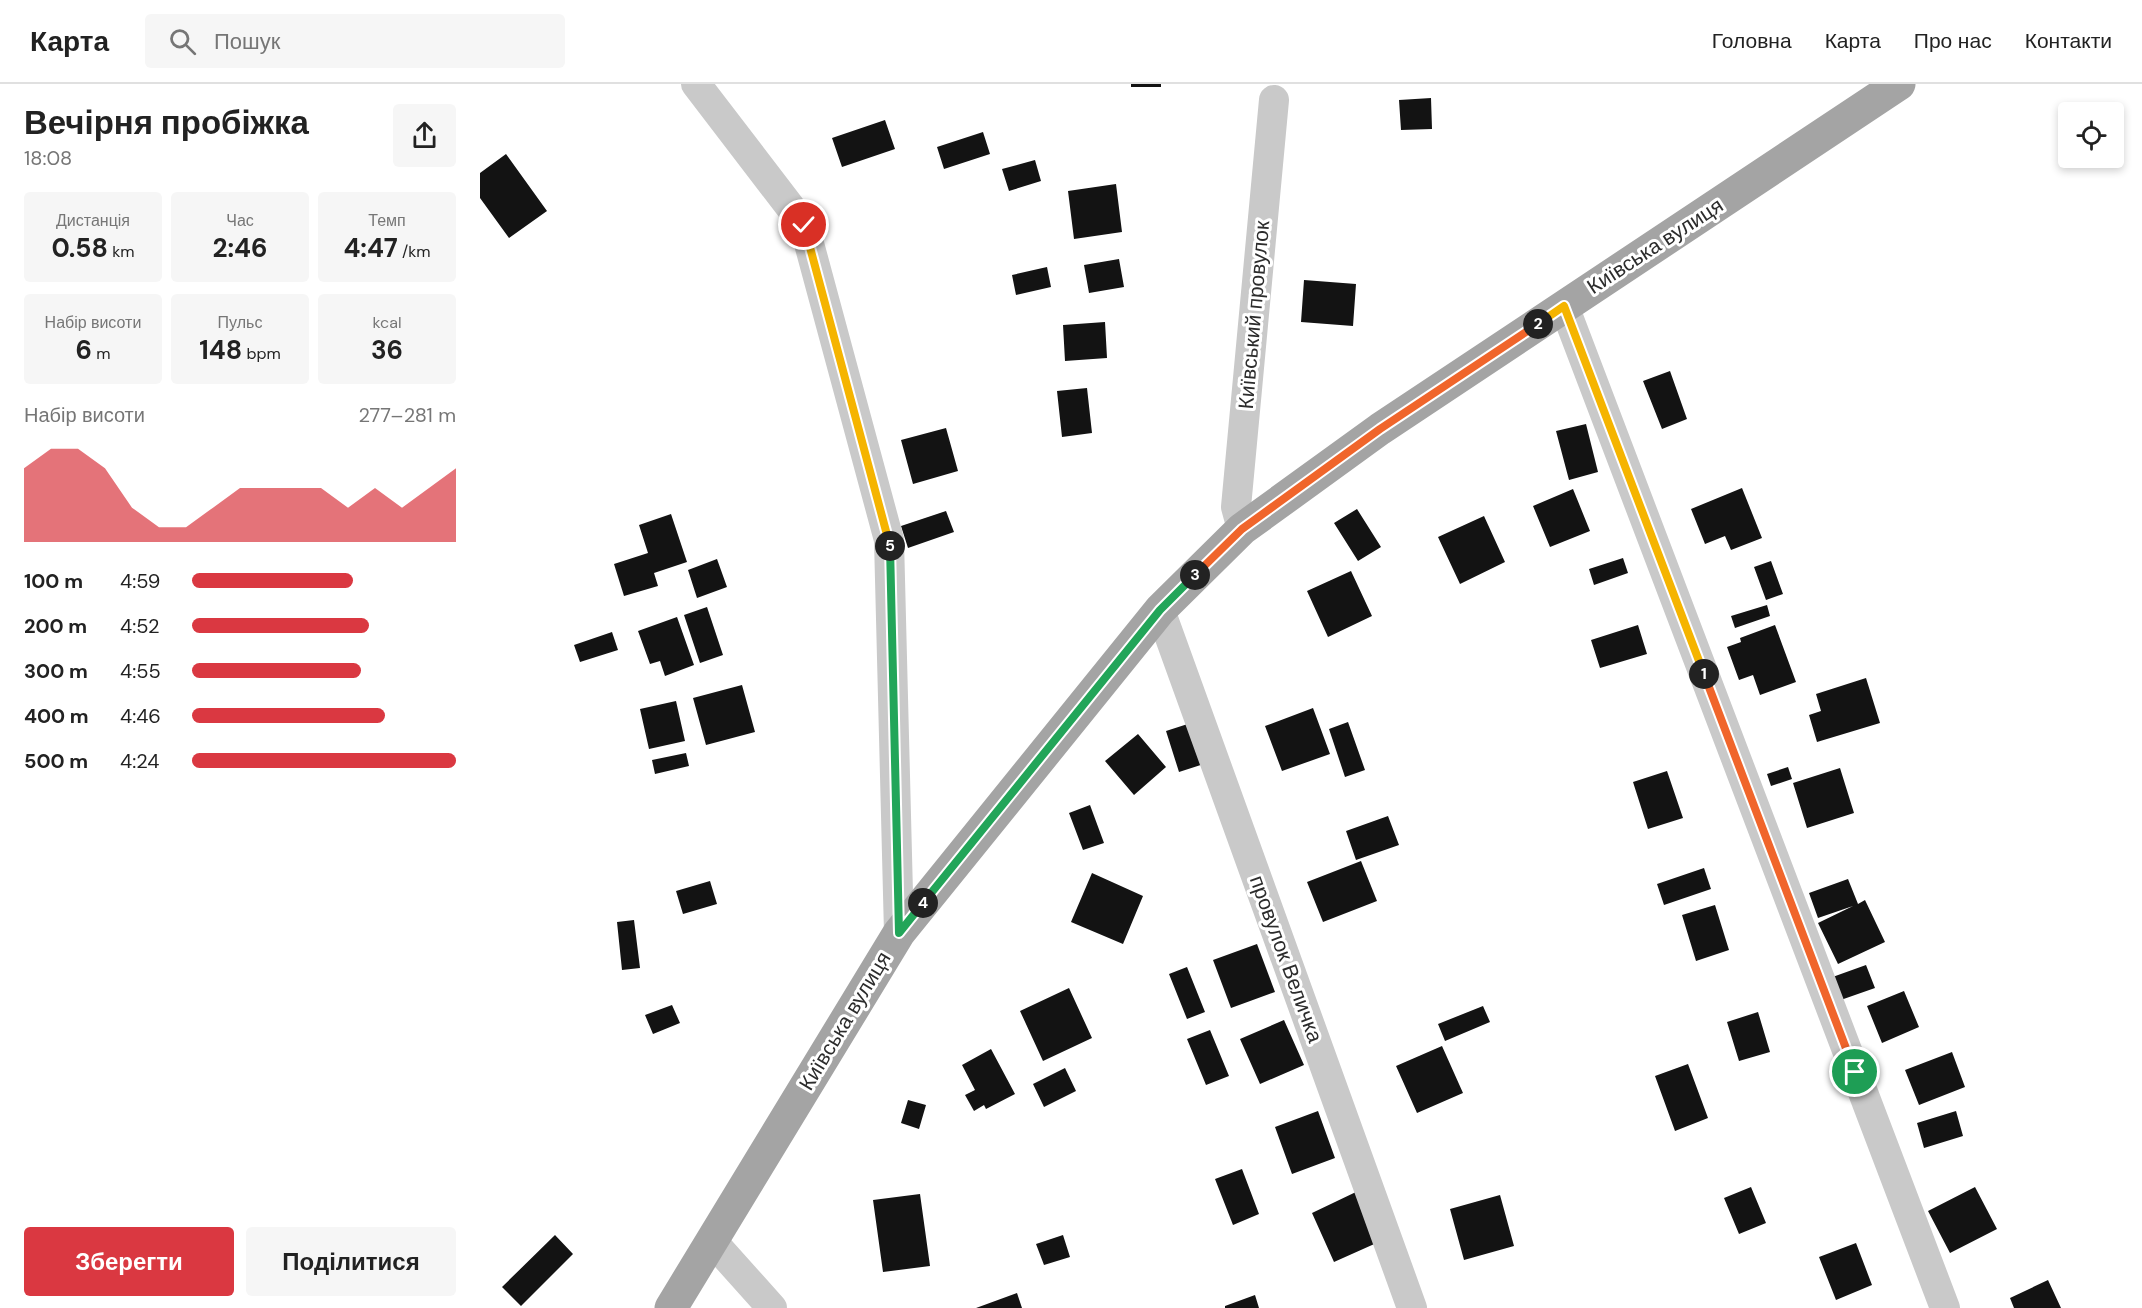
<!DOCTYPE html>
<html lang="uk">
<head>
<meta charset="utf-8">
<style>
  :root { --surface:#fff; --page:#f6f6f6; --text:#222; --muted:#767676; --line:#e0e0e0; --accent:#da3841 }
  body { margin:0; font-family:"DM Sans",sans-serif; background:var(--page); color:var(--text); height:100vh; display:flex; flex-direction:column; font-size:22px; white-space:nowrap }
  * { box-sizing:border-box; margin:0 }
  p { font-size:20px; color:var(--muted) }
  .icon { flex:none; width:33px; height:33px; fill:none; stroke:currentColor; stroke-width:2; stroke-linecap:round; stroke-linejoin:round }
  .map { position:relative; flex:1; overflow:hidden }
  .drawer { display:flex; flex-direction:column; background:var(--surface); width:480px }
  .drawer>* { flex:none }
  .fabs { position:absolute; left:1578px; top:18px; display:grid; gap:12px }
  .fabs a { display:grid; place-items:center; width:66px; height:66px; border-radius:6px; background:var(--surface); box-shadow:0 3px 9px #0003; font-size:30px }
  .pin { position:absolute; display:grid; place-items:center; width:51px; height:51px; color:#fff; margin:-26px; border:3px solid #fff; border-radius:50%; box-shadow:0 2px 6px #0007 }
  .km { position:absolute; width:30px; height:30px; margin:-15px; border-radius:50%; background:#222; color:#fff; font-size:16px; line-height:30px; text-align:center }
  .round { display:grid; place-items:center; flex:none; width:63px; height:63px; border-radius:6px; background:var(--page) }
  .summary { display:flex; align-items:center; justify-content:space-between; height:102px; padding:0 24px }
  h1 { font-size:33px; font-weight:700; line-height:45px }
  .metrics { display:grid; grid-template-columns:repeat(3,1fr); gap:9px; height:102px; padding:6px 24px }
  .metrics div { display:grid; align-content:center; border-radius:6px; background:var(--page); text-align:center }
  .metrics b { font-size:26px; font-weight:700 }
  .metrics small { font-size:16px; font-weight:400 }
  .metrics p { font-size:16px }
  .chart { height:168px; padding:12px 24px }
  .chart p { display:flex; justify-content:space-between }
  .chart svg { width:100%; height:108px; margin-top:6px; fill:var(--accent); opacity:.7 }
  .action { display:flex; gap:12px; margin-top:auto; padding:12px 24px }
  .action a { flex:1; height:69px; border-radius:6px; background:var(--accent); color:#fff; font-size:24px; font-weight:700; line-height:69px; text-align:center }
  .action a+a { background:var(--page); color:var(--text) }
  ul { padding:0 24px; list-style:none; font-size:20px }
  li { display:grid; grid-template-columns:96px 72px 1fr; align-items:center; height:45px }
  li i { height:15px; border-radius:8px; background:var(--accent) }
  header { display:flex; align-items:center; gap:36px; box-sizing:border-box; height:84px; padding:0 30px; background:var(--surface); border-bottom:2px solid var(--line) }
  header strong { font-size:28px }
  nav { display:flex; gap:33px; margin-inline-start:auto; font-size:21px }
  .search { width:420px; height:54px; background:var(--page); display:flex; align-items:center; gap:15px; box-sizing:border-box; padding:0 21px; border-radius:6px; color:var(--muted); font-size:22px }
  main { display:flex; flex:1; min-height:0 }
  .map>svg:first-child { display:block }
</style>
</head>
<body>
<header>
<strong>Карта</strong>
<div class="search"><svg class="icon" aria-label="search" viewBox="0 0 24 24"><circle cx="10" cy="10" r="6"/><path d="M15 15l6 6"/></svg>Пошук</div>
<nav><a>Головна</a><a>Карта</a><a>Про нас</a><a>Контакти</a></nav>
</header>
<main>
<section class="drawer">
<div class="summary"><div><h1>Вечірня пробіжка</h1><p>18:08</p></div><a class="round"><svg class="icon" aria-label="share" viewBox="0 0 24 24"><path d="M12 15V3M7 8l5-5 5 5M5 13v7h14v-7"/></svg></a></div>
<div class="metrics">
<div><p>Дистанція</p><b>0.58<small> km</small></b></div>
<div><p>Час</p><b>2:46</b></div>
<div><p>Темп</p><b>4:47<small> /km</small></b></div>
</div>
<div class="metrics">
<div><p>Набір висоти</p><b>6<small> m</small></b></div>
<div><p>Пульс</p><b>148<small> bpm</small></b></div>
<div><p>kcal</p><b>36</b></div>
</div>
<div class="chart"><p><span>Набір висоти</span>277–281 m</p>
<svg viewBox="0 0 160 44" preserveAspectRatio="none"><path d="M0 44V14L10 6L20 6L30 14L40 30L50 38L60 38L70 30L80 22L90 22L100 22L110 22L120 30L130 22L140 30L150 22L160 14V44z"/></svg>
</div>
<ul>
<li><b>100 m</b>4:59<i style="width:61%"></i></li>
<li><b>200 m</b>4:52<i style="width:67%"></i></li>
<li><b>300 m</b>4:55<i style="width:64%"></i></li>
<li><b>400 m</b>4:46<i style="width:73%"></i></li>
<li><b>500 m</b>4:24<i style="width:100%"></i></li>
</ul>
<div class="action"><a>Зберегти</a><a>Поділитися</a></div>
</section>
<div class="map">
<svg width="1662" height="1224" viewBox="0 0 1662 1224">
  <rect width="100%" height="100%" fill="#fff"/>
  <path fill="#131313" d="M 651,0 L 681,0 L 681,3 L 651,3 Z
    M 951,14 L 952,45 L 921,46 L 919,16 Z
    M 405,36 L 415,65 L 362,83 L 352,54 Z
    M 503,48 L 510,70 L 464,85 L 457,63 Z
    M 26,70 L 67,127 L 29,154 L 0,114 L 0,89 Z
    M 555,76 L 561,97 L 529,107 L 522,85 Z
    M 636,100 L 642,148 L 594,155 L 588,107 Z
    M 639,175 L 644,203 L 609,209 L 604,181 Z
    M 567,183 L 571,203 L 536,211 L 532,191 Z
    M 824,196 L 876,200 L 873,242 L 821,238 Z
    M 625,238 L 627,274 L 585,277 L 583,241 Z
    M 1190,287 L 1207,335 L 1182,345 L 1163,297 Z
    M 607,304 L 612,349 L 582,353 L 577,307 Z
    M 1106,340 L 1118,388 L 1089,396 L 1076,347 Z
    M 466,344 L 478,387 L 433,400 L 421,356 Z
    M 1262,404 L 1282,454 L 1251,466 L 1245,452 L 1225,460 L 1211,425 Z
    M 1093,405 L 1110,447 L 1070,463 L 1053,422 Z
    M 877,425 L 901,463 L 878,477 L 854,439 Z
    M 466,427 L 474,448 L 428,464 L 421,442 Z
    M 191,430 L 207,478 L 174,489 L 178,502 L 144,512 L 134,480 L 168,469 L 159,441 Z
    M 1004,432 L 1025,478 L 980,500 L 958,453 Z
    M 1143,474 L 1148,489 L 1114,501 L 1109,485 Z
    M 237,475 L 247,503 L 217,514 L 208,486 Z
    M 1291,477 L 1303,510 L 1286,516 L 1274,483 Z
    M 871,487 L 892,532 L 848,553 L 827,507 Z
    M 1287,521 L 1290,532 L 1255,544 L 1251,532 Z
    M 227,523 L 243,571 L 220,579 L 204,531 Z
    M 197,533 L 214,581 L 185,592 L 180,577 L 170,580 L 158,547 Z
    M 1158,541 L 1167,570 L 1120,584 L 1111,556 Z
    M 1295,541 L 1316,598 L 1280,611 L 1273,591 L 1259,596 L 1247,563 L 1261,558 L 1260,554 Z
    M 132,548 L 138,566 L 100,578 L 94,561 Z
    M 1386,594 L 1400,639 L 1337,658 L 1329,631 L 1341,627 L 1336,610 Z
    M 262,601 L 275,648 L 226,661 L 213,614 Z
    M 196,617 L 205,657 L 169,665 L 160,625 Z
    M 833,624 L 850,670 L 802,687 L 785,642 Z
    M 717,637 L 730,678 L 699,688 L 686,647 Z
    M 868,638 L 885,686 L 865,693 L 849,645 Z
    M 658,650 L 686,683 L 654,711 L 625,677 Z
    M 206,669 L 209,682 L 175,690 L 172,676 Z
    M 1308,683 L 1312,695 L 1291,702 L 1287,690 Z
    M 1360,684 L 1374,729 L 1327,744 L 1313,699 Z
    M 1187,687 L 1203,734 L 1168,745 L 1153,698 Z
    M 610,721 L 624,759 L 603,766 L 589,729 Z
    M 908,732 L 919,761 L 876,776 L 866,747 Z
    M 881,777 L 897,817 L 843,838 L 827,798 Z
    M 1224,784 L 1231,805 L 1184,821 L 1177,800 Z
    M 612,789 L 663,812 L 643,860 L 591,838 Z
    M 1368,795 L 1378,820 L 1385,816 L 1405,858 L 1358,880 L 1338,839 L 1373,822 L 1338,834 L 1329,809 Z
    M 230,797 L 237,820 L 203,830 L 196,807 Z
    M 1235,821 L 1249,866 L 1216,877 L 1202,831 Z
    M 154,836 L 160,884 L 142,886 L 137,838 Z
    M 777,860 L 795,908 L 751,924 L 733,876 Z
    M 1386,881 L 1395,904 L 1355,918 L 1347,895 Z
    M 707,883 L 725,928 L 707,935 L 689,890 Z
    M 589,904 L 612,954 L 563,977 L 540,927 Z
    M 1424,907 L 1439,943 L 1402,959 L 1387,922 Z
    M 192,921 L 200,939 L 173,950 L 165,931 Z
    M 1003,922 L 1010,938 L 965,957 L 958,940 Z
    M 1278,928 L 1290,968 L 1259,977 L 1247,938 Z
    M 804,936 L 824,981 L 780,1000 L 760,955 Z
    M 730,946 L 749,992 L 726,1001 L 707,955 Z
    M 962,962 L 983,1009 L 937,1029 L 916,982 Z
    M 511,965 L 535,1010 L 506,1025 L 504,1021 L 494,1027 L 485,1011 L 495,1006 L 482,981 Z
    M 1472,968 L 1485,1003 L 1439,1021 L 1425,986 Z
    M 1208,980 L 1228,1034 L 1195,1047 L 1175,992 Z
    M 585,984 L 596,1007 L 564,1023 L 553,1000 Z
    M 428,1016 L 446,1021 L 439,1045 L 421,1039 Z
    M 838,1027 L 855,1074 L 812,1090 L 795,1043 Z
    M 1476,1027 L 1483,1052 L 1444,1064 L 1437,1039 Z
    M 762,1085 L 779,1130 L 753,1141 L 735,1095 Z
    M 1271,1103 L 1286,1139 L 1259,1150 L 1244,1114 Z
    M 1495,1103 L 1517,1145 L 1470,1169 L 1448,1127 Z
    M 878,1107 L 901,1157 L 854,1178 L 832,1129 Z
    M 440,1110 L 450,1182 L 403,1188 L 393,1116 Z
    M 1020,1111 L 1034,1162 L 984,1176 L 970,1125 Z
    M 75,1151 L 93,1170 L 41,1222 L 22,1203 Z
    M 583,1151 L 590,1173 L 564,1181 L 556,1160 Z
    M 1376,1159 L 1392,1201 L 1356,1216 L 1339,1173 Z
    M 1568,1196 L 1581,1224 L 1534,1224 L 1530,1214 Z
    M 537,1209 L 542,1224 L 496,1224 Z
    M 775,1211 L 779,1224 L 745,1224 L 745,1222 Z"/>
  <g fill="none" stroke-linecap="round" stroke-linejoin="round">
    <path stroke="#c9c9c9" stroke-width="30" d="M 216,0 L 324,141 L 409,456 L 419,849
      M 1084,222 L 1465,1224
      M 762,445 L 756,423 L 794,16
      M 680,526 L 932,1224
      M 232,1157 L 292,1224"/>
    <path stroke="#a4a4a4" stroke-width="33" d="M 191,1224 L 419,849 L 680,526 L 762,445 L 900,345 L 1419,0"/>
  </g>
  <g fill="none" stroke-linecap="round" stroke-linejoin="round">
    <g stroke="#fff" stroke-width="12">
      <path id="split-1" d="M 1224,590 L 1375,988"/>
    </g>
    <g stroke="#fff" stroke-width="12">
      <path id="split-2" d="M 1058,240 L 1084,222 L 1224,590"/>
    </g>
    <g stroke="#fff" stroke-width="12">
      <path id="split-3" d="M 715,491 L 762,445 L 900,345 L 1058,240"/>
    </g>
    <g stroke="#fff" stroke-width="12">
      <path id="split-4" d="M 443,819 L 680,526 L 715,491"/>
    </g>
    <g stroke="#fff" stroke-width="12">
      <path id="split-5" d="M 410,462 L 419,849 L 443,819"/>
    </g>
    <g stroke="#fff" stroke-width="12">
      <path id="split-6" d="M 324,141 L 410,462"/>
    </g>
    <use href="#split-1" stroke="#f0652b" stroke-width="8"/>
    <use href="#split-2" stroke="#f5b400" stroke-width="8"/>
    <use href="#split-3" stroke="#f0652b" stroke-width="8"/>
    <use href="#split-4" stroke="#22a559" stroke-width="8"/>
    <use href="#split-5" stroke="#22a559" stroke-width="8"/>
    <use href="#split-6" stroke="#f5b400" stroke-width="8"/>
  </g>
  <g text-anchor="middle" stroke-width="6" stroke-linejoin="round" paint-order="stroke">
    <g font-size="21" fill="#2c2c2c" stroke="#fff">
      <text transform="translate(1175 162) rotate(-33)" y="7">Київська вулиця</text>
      <text transform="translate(774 231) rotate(-85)" y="7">Київський провулок</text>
      <text transform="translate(806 875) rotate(70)" y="7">провулок Величка</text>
      <text transform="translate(365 937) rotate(-59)" y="7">Київська вулиця</text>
    </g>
  </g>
</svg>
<div class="fabs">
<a><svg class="icon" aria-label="locate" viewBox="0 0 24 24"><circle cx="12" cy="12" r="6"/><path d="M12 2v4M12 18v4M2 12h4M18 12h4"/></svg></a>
</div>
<div class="pin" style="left:1375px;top:988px;background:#1e9e55"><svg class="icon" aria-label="arrive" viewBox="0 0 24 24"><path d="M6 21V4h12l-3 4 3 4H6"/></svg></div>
<div class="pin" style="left:324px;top:141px;background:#d93025"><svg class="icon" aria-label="check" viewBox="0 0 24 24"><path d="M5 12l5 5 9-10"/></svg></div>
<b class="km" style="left:1224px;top:590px">1</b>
<b class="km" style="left:1058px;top:240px">2</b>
<b class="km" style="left:715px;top:491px">3</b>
<b class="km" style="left:443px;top:819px">4</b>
<b class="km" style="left:410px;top:462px">5</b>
</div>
</main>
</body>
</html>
